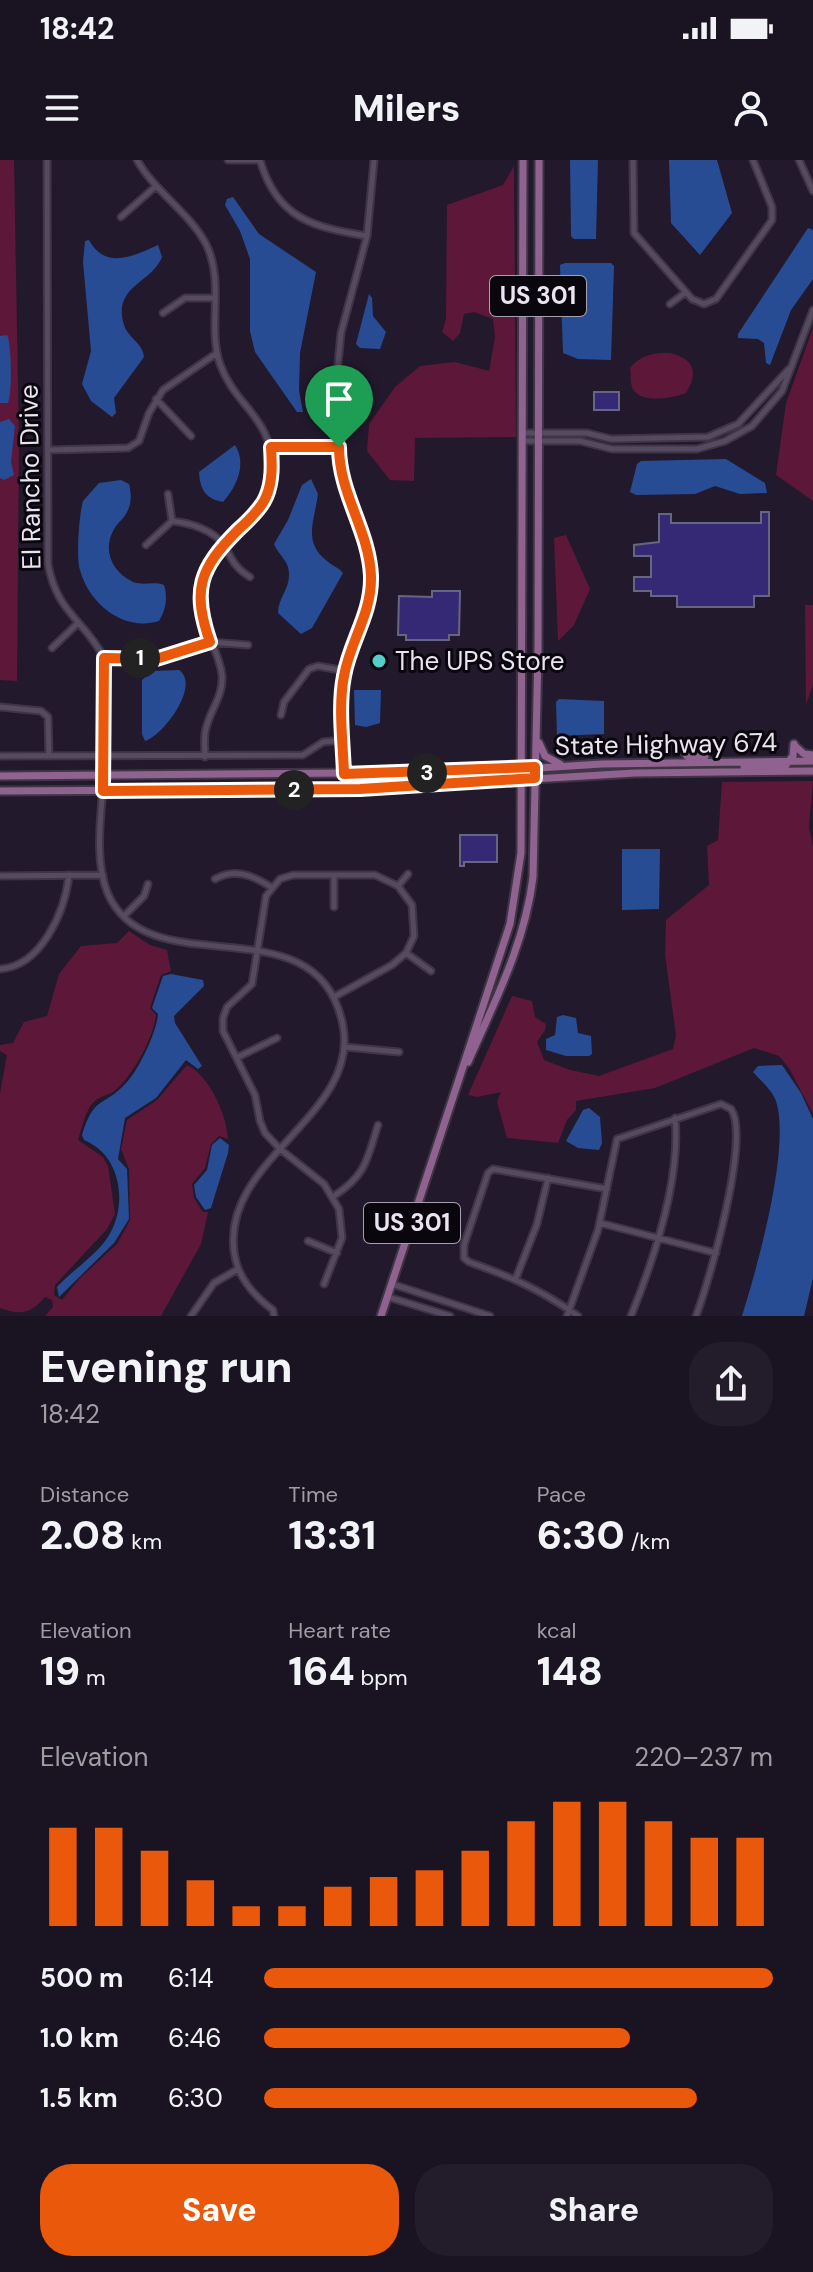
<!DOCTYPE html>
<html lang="en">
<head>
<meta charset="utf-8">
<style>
  :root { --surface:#1a1322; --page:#231c2a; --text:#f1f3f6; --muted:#9f9ea5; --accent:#ea580c }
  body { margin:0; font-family:"DM Sans",sans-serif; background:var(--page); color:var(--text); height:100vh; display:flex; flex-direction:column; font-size:30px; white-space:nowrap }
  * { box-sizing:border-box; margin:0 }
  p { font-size:26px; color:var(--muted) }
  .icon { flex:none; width:44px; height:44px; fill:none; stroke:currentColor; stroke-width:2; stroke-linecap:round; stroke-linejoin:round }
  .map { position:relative; height:1156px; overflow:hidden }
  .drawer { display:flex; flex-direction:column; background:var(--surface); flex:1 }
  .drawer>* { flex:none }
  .pin { position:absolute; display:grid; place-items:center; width:68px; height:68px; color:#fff; margin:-82px -34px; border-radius:50% 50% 50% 0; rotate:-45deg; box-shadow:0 0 8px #0007 }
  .pin .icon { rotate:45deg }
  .km { position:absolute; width:40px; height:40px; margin:-20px; border-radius:50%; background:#222; color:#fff; font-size:22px; line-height:40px; text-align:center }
  .round { display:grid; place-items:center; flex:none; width:84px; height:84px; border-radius:32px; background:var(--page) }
  .overview { display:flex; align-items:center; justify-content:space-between; height:136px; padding:0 40px }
  h1 { font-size:44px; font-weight:800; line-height:60px }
  .stats { display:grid; grid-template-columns:repeat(3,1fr); gap:12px; height:136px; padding:8px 40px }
  .stats div { display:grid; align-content:center }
  .stats b { font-size:40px; font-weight:800 }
  .stats small { font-size:22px; font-weight:400 }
  .stats p { font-size:22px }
  .chart { height:224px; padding:16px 40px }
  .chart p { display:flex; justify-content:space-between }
  .chart svg { width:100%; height:144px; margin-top:8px; stroke:var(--accent); stroke-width:6 }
  .button { display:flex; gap:16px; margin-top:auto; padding:16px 40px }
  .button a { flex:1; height:92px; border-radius:32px; background:var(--accent); color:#fff; font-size:32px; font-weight:800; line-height:92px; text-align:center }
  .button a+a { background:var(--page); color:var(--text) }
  ul { padding:0 40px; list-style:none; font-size:26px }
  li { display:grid; grid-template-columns:128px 96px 1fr; align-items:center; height:60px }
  li i { height:20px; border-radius:10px; background:var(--accent) }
  .status { display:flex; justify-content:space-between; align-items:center; height:56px; padding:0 40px; background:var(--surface); direction:ltr }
  .status svg { height:22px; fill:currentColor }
  header { display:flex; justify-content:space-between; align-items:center; height:104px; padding:0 40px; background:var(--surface); font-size:36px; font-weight:800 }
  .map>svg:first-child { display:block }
</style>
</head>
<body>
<div class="status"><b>18:42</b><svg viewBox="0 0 49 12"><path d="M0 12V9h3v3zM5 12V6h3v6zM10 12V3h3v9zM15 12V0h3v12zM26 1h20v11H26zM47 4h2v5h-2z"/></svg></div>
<header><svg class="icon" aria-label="menu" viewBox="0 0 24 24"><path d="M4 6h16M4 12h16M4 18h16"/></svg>Milers<svg class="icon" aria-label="person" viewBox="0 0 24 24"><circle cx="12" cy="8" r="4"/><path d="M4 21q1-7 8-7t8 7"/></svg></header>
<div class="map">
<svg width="813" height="1156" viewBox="0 0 813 1156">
  <rect width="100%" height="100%" fill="#23192d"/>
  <path fill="#5d1739" d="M 0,0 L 14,0 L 19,282 L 17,521 L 0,520 Z
    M 514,6 L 516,277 L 415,278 L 414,321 L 390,320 L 367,291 L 369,264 L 395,227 L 420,206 L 455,202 L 489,211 L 495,177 L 493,159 L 474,152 L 464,154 L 460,173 L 453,181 L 442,172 L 446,159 L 447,45 L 503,25 Z
    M 813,168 L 813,341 L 776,315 L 786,243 Z
    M 670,193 C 694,199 699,212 686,233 C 673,238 641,244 633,229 C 630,224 631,214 630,208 C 641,195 652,193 670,193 Z
    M 566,375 L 590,429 L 574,465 L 558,481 L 554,378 Z
    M 805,445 L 813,445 L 813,525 L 806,544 Z
    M 813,621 L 809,667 L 813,687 L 813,954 L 789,908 L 779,896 L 754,888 L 655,928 L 576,941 L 576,950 L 567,960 L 558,983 L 507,978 L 497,942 L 501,932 L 477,937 L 468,935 L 512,836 L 532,841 L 535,857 L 546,864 L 545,870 L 537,882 L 544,900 L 570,910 L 599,916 L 673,889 L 676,875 L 665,795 L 666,760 L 709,725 L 707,686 L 718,680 L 722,622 Z
    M 129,771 L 150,785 L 167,790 L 171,811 L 161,815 L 150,848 L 156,855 C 154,877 132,918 113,932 C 108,935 101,936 96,940 C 85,949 82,968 78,980 L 103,997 L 108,1006 L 115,1054 L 107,1069 L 55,1125 L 54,1135 L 62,1140 L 80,1118 L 117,1084 L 130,1060 L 129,1009 L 121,989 L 127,960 L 157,940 L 187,905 C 209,915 227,955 228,979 L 219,976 L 211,984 L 205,1008 L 192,1024 L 194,1038 L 203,1052 L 208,1052 L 201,1084 L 161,1156 L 45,1156 L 53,1147 L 52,1140 L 45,1137 C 31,1153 21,1156 0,1148 L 0,933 L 7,895 L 0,891 L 0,885 L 13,883 L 24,862 L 47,856 L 59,814 L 81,786 L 117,783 Z"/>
  <path fill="#284c93" d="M 570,0 L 598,0 L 596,79 L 574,79 L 571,76 Z
    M 669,0 L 717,0 L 732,53 L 700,95 L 671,63 Z
    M 233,37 L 259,74 L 316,112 L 300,193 L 299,230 L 303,252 L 297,252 L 255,192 L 250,171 L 250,99 L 240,71 L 225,45 L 227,39 Z
    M 808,68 L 813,70 L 813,119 L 791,150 L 770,205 L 766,203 L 764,183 L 758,179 L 738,178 L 738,174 Z
    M 89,80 C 106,111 135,95 158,85 L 162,97 C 151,124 112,126 124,165 C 128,178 143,183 144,197 L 114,238 L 116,253 L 112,257 L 91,241 L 82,224 L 91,191 L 83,102 L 85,81 Z
    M 565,103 L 611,103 L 614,106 L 611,200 L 578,199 L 563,193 L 560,105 Z
    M 369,134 L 372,138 L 373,156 L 386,172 L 380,189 L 360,188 L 356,184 Z
    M 7,175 C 12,184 12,235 8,243 L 0,243 L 0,176 Z
    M 9,259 L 15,266 L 11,302 L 14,315 L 4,320 L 0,318 L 0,262 Z
    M 235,285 C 247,304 237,326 223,342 C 206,339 200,330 199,312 Z
    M 726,299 L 765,323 L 767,333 L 740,334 L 715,326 L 695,334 L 636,335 L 630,332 L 637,304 L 641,301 Z
    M 311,319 L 318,334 C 315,359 302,382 327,401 C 333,406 338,407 343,413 L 312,468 L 301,474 L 278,453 C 278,436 293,427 288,407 C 285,398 277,392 274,384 L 288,360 L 302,325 Z
    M 121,320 L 129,324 C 131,332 132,341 128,350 C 125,358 118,362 114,369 C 102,390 112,412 133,422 C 144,426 153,421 164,425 C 168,437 166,450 159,461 C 124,472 89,444 80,410 C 76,397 79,355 83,341 L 99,323 Z
    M 179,510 C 201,525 163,576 145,581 L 142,574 L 142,520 L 152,511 Z
    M 354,530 L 381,530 L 380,563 L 366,567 L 355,565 Z
    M 559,539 L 604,541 L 604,574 L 557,576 L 556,542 Z
    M 622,689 L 660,689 L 659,749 L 622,750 Z
    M 171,814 L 203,820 L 204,826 L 174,856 L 175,863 L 202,906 L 198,909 L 186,900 L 156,938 L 125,958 L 118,999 L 127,1009 L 129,1059 L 114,1083 L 59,1137 L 57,1127 C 71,1112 89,1100 102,1085 C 130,1053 124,996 84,980 L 82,975 C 95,934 102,949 126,923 C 139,910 157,871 158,854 L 152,848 L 163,816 Z
    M 563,855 L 576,858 L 578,873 L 591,876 L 592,894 L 589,896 L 566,896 L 546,890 L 546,879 L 555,875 L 557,857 Z
    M 782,905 L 801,933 L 813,959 L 813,1118 L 804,1156 L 742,1156 C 757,1108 791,988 776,941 C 772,930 761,921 753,912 L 758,906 Z
    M 589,948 L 600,957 L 602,983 L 599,990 L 578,988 L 566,981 L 583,950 Z
    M 220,978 L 229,985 L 228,993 L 211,1048 L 205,1050 L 196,1037 L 194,1025 L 207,1010 L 212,985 Z"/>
  <path fill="#352975" stroke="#666680" stroke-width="2" d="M 594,232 L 619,232 L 619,250 L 594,250 Z
    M 761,352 L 769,352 L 769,436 L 754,436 L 754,447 L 677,447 L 677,436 L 651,436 L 651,431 L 634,431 L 634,417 L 651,417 L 651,396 L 634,396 L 634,385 L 659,382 L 659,354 L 671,354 L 671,363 L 761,363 Z
    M 432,431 L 460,431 L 459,475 L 449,475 L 449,480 L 406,480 L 406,475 L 398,475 L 399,436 L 432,437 Z
    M 460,675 L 497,675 L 497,702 L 464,702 L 464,706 L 460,706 Z"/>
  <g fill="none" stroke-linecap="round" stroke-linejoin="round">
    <g stroke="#3e3545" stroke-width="9">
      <path id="minor" d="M 47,0 L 48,404 C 57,454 85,460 104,498 C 108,536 106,576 104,613 C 102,650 93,699 108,734 C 150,829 319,738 343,866 C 360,955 222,999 234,1091 C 237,1117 253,1135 273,1150 L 274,1156
        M 137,0 C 155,32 189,52 206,84 C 225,122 207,166 220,204 C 235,247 274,258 272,311 C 270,359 214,378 201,421 C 190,456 218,482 222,515 C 224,537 208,552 205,573 C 204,581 205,589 205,597
        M 228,0 L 260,0
        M 260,0 C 277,59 313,67 367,76
        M 633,0 L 634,73 L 692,139 L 704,144 L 716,139 L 772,60 L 772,47 L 753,0
        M 799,0 L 813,31
        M 121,57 L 156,26
        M 670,144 L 686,132
        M 163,153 L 185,138 L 215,138
        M 156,239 L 191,276
        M 524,273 L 587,273 L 611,279 L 708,277 L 738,264 L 789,209
        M 524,281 L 580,281 L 612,289 L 697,289 L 725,281 L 752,266 L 782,231 L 813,150
        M 271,287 L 339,287
        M 48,290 L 128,288 L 139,281 L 149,253 L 163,230 L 217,193
        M 168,334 L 172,361
        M 146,385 L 172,361 C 190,363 215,370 225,387 C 233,401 235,408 250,417
        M 52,488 L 77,464
        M 104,498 L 156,499 L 210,482 L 248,485
        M 0,547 L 41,551 L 48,557 L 49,596
        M 281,555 L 284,542 L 309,509 L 318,506 L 345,511
        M 0,596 L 303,595 L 323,582 L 343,580
        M 344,613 L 343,520 L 364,463 L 371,420 L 365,378 L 340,313 L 338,204 L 341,173 L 367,76 L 374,0
        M 0,716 L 103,715
        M 215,719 C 235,708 252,715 271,727
        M 398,726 L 408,714
        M 334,747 L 334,715
        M 124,756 L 144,736 L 148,724
        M 406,793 L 431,811
        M 0,809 C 42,806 65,751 69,715
        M 345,887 L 399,892
        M 238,897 L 277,878
        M 334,1036 C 366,1015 367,1000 378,965
        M 600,1063 L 716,1093
        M 308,1081 L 337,1093
        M 516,1118 L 537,1064 L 548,1018
        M 324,1124 L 342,1078 L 339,1049 L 324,1024 L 280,989 L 265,973 L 260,961 L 255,935 L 223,871 L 223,858 L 227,847 L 252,824 L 266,736 L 280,719 L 293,715 L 375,715 L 398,726 L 412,745 L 414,776 L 406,793 L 392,805 L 334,837
        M 392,1124 L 490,1156
        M 388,1137 L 450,1156
        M 191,1156 L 214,1123 L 238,1109
        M 567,1156 L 598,1070 L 617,979 L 721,944 L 731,949 C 751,977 709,1122 696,1156
        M 578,1156 C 541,1130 512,1117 469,1102 L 464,1098 L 464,1085 L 488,1013 L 493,1009 L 607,1029
        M 631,1156 C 654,1099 681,1020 675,958"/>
    </g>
    <g stroke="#3e3545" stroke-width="11">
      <path id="major" d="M 539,583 L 545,596 L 560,604
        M 680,585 L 687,596 L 705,596
        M 795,586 L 804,594 L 813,595
        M 744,607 L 786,605 L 793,596 L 794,584
        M 0,616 L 475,612 L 602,604 L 813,601
        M 0,631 L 360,629 L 635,613 L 813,611
        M 468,902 C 495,841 525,783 533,717 L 538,492 L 539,0
        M 381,1156 L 510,764 L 521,693 L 523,0"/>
    </g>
    <use href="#minor" stroke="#564a61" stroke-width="5"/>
    <use href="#major" stroke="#906290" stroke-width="7"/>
  </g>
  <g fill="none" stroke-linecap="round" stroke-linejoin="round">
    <g stroke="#fff" stroke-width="16">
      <path id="route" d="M 271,287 L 339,287 C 339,334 369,370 371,416 C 372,454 350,481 344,516 C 338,546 343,583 344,614 L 535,607 L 535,618 L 360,629 L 103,631 L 104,498 L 156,499 L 210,482 C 192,430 199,409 238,370 C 248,361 261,349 266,337 C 273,321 272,304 271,287 Z"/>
    </g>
    <use href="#route" stroke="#ea580c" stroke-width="10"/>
  </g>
  <circle fill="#53cdca" stroke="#0a060e" stroke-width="3" cx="379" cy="501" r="8"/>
  <g text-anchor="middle" stroke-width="6" stroke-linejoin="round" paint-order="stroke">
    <g fill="#0a060e" stroke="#a7a1ad" stroke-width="2">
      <rect x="490" y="116" width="96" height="40" rx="6"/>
      <rect x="364" y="1043" width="96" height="40" rx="6"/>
    </g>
    <g font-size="24" font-weight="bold" fill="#eae3f1">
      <text x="538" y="144">US 301</text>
      <text x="412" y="1071">US 301</text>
    </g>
    <g font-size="26" fill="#eae3f1" stroke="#0a060e">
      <text transform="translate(30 317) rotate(-91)" y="9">El Rancho Drive</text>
      <text transform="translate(666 584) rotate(-1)" y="9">State Highway 674</text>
    </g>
    <g font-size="26" fill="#eae3f1" stroke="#0a060e" text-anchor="start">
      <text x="395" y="510">The UPS Store</text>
    </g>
  </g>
</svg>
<div class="pin" style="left:339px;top:287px;background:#1e9e55"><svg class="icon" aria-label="arrive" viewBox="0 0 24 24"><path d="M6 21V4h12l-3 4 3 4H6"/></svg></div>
<b class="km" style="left:140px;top:498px">1</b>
<b class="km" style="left:294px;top:630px">2</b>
<b class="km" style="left:427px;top:613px">3</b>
</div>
<section class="drawer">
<div class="overview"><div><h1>Evening run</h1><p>18:42</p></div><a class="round"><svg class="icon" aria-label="share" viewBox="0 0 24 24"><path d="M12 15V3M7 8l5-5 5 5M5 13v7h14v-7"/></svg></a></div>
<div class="stats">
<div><p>Distance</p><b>2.08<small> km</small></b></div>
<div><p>Time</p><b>13:31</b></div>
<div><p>Pace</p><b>6:30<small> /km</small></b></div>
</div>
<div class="stats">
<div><p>Elevation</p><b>19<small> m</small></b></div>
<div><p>Heart rate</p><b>164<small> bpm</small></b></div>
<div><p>kcal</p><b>148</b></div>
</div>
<div class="chart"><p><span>Elevation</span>220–237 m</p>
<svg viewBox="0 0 160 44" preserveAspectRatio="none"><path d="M5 44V14M15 44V14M25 44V21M35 44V30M45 44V38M55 44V38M65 44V32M75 44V29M85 44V27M95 44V21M105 44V12M115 44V6M125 44V6M135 44V12M145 44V17M155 44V17"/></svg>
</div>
<ul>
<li><b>500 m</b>6:14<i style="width:100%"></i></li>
<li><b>1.0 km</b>6:46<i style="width:72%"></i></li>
<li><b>1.5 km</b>6:30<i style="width:85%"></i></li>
</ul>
<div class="button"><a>Save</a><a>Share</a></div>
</section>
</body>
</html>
